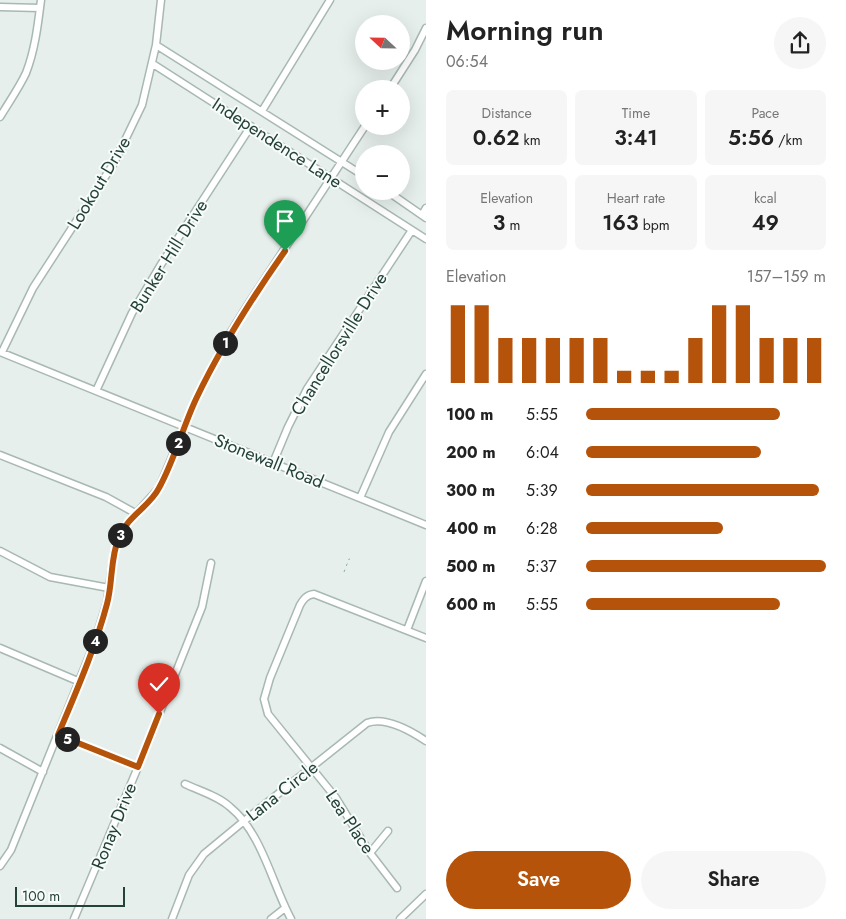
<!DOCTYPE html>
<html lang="en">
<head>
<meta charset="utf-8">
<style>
  :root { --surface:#fff; --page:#f6f6f6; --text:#222; --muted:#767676; --accent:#b45309 }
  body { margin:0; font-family:Jost,sans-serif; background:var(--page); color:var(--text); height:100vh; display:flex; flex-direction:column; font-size:19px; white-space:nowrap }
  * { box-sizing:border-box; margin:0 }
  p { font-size:16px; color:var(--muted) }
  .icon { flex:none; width:28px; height:28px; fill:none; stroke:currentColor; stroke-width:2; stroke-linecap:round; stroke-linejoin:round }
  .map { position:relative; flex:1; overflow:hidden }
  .panel { display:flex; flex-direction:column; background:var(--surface); width:420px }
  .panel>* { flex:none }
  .needle { width:32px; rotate:292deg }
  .controls { position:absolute; left:355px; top:15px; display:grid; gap:10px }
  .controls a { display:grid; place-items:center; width:55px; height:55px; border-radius:50%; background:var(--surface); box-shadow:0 5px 20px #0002; font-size:25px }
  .scale { position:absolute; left:15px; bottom:12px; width:110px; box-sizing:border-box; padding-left:5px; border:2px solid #24423a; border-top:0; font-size:14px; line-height:18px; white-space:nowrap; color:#24423a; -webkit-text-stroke:4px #f7fbf9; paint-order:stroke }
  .pin { position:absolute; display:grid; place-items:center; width:42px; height:42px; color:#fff; margin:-51px -21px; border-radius:50% 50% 50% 0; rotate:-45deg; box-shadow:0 0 5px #0007 }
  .pin .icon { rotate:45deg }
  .km { position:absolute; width:25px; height:25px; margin:-12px; border-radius:50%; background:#222; color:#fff; font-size:14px; line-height:25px; text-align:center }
  .round { display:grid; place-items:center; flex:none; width:52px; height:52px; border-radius:26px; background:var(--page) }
  .head { display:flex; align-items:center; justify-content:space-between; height:85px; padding:0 20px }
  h1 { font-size:28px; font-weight:600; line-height:38px }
  .figures { display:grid; grid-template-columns:repeat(3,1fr); gap:8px; height:85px; padding:5px 20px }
  .figures div { display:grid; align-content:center; border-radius:8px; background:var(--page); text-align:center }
  .figures b { font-size:21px; font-weight:600 }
  .figures small { font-size:14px; font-weight:400 }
  .figures p { font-size:14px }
  .chart { height:140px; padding:10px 20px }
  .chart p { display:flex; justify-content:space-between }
  .chart svg { width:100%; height:90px; margin-top:5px; stroke:var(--accent); stroke-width:6 }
  .button { display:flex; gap:10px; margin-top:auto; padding:10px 20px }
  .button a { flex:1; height:58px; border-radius:30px; background:var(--accent); color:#fff; font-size:20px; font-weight:600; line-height:58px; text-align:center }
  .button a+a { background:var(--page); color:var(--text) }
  ul { padding:0 20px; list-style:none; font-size:16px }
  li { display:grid; grid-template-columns:80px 60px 1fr; align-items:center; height:38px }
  li i { height:12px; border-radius:6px; background:var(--accent) }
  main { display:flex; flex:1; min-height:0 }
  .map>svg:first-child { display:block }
</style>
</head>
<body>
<main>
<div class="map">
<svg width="426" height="919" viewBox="0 0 426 919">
  <rect width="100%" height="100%" fill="#e6efeb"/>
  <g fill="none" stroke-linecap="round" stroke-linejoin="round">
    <g stroke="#a8b8b2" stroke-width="9">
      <path id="street" d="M 0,7 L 40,8
        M 156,45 L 364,176
        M 153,64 L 426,239
        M 390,89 L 415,50 L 426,28
        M 262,111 L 330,0
        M 0,117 C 9,102 19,88 26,73 C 35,50 38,24 41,0
        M 387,191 L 426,218
        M 422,215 L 426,208
        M 0,352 L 426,525
        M 2,352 L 33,288 L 114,163 L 142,105 L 156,45 L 161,0
        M 96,391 L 132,313 L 160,266 L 251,126
        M 0,455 L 106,497 L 135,513
        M 273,463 L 288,427 L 307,389 L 412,230
        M 360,498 L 389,432 L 426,374
        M 0,551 L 50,577 L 109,588
        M 407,630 L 426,581
        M 0,648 L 80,682
        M 58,735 L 138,767
        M 0,748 L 43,772
        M 185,784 C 200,791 218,796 230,807 C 262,833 272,884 291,919
        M 370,853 L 388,831
        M 0,866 L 11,850 L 94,644 L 107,602 L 114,553 L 119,537 L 125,526 L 159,488 L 197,397 L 226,340 L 249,303 L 365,126
        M 397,888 L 370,853 L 336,798 L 268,714 L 264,699 L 270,678 L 300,605 C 303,600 306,595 314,594 L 426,638
        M 74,919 L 138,767 L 202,607 L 211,563
        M 172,919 L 189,875 L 204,854 L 244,821 L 367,723 C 386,716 411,731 426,741
        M 271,919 L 285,908
        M 400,919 L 426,894"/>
    </g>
    <path stroke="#86b3a5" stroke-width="1" stroke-dasharray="2.5 4" stroke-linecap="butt" d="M 344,572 L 349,559 L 350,559"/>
    <use href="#street" stroke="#fff" stroke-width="6"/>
  </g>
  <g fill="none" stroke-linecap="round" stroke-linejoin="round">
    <g stroke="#fff" stroke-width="10">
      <path id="route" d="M 159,714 L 138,767 L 58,735 C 76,692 95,649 107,604 C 113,582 110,558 119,537 C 128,516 150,506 159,488 C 175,459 183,426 197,397 C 222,345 252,298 285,251"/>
    </g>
    <use href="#route" stroke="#b45309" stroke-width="6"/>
  </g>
  <g text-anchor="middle" stroke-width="4" stroke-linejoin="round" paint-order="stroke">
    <g font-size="18" fill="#24423a" stroke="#f7fbf9">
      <text transform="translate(277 143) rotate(33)" y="6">Independence Lane</text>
      <text transform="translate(99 183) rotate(-59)" y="6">Lookout Drive</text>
      <text transform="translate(169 256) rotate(-58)" y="6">Bunker Hill Drive</text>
      <text transform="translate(339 344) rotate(-58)" y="6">Chancellorsville Drive</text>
      <text transform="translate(269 461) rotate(22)" y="6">Stonewall Road</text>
      <text transform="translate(282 791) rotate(-38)" y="6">Lana Circle</text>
      <text transform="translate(350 822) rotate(56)" y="6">Lea Place</text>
      <text transform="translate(114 826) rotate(-68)" y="6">Ronay Drive</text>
    </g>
  </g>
</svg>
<div class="controls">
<a><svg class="needle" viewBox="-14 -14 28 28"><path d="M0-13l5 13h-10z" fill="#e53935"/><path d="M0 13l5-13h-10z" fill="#767676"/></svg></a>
<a>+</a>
<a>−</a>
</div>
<div class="scale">100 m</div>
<div class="pin" style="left:285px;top:251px;background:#1e9e55"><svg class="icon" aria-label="arrive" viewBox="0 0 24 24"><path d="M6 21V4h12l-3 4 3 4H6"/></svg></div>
<div class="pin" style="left:159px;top:714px;background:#d93025"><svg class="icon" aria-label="check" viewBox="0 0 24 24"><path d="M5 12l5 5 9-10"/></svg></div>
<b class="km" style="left:225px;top:343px">1</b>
<b class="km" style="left:178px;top:443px">2</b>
<b class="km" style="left:120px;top:535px">3</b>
<b class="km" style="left:95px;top:641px">4</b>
<b class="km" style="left:67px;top:739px">5</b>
</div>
<section class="panel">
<div class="head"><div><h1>Morning run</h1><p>06:54</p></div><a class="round"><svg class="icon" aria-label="share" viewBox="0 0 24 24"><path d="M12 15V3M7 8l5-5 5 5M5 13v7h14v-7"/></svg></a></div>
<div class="figures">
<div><p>Distance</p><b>0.62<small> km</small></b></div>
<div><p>Time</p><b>3:41</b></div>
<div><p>Pace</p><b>5:56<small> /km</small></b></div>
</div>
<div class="figures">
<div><p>Elevation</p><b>3<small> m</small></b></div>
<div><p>Heart rate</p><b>163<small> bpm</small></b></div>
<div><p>kcal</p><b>49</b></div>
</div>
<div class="chart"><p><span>Elevation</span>157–159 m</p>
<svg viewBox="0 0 160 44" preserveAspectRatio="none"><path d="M5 44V6M15 44V6M25 44V22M35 44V22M45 44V22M55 44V22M65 44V22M75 44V38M85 44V38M95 44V38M105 44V22M115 44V6M125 44V6M135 44V22M145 44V22M155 44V22"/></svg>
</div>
<ul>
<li><b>100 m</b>5:55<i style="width:81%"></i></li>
<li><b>200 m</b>6:04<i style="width:73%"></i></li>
<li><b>300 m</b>5:39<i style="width:97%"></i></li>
<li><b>400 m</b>6:28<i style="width:57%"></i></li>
<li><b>500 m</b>5:37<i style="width:100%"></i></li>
<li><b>600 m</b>5:55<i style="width:81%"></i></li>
</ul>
<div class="button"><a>Save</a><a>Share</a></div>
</section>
</main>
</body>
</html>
